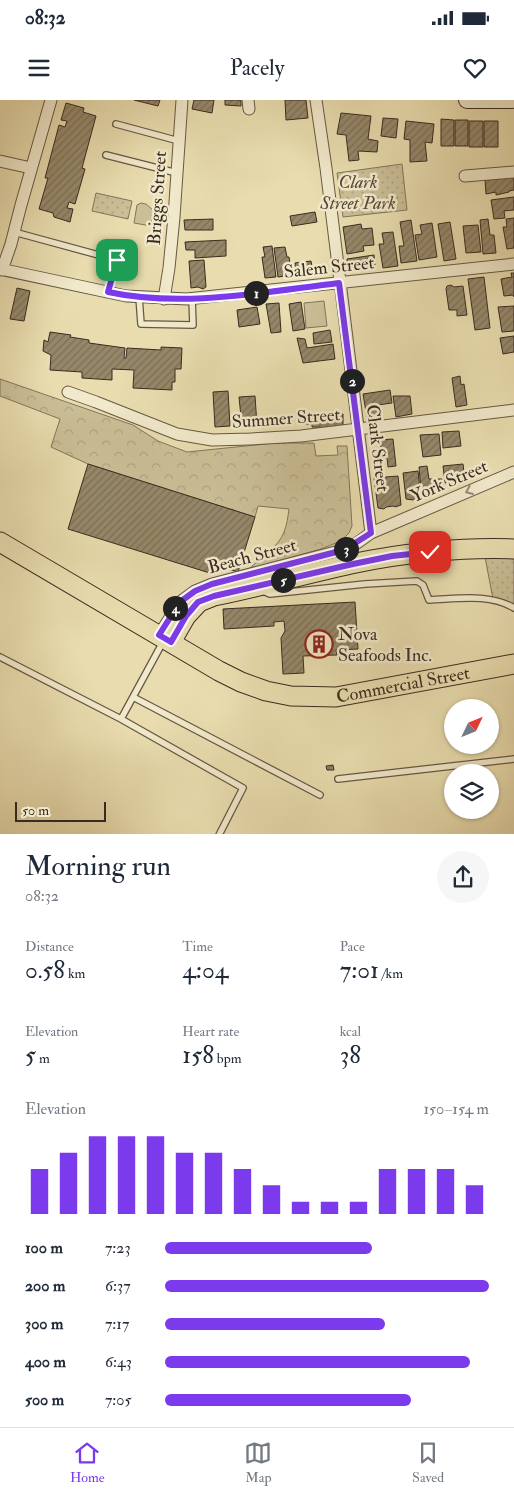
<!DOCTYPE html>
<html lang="en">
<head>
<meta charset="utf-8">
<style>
  :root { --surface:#fff; --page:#f6f6f7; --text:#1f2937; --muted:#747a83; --line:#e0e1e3; --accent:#7c3aed }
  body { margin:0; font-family:"IM FELL Double Pica",serif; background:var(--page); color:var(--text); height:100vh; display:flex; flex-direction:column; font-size:19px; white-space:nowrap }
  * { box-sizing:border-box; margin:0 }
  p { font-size:16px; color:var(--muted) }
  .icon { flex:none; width:28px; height:28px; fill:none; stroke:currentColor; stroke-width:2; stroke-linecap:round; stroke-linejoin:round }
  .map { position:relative; height:734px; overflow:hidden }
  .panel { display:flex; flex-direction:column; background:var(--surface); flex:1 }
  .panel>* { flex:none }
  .needle { width:32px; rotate:47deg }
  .tools { position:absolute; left:444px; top:599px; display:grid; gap:10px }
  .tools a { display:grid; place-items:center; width:55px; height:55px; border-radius:50%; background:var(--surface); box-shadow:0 1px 4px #0004; font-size:25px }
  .scale { position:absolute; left:15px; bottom:12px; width:91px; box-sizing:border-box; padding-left:5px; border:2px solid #3a2b20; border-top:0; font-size:14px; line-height:18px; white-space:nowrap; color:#3a2b20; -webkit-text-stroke:4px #f1e9cb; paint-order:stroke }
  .pin { position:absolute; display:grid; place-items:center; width:42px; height:42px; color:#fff; margin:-21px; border-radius:10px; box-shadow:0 2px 8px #0006 }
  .km { position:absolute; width:25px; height:25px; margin:-12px; border-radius:50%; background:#222; color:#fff; font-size:14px; line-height:25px; text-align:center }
  .round { display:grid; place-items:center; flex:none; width:52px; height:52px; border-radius:26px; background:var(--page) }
  .head { display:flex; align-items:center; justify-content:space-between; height:85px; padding:0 25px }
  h1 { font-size:28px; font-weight:600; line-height:38px }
  .figures { display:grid; grid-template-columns:repeat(3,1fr); gap:8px; height:85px; padding:5px 25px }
  .figures div { display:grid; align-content:center }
  .figures b { font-size:25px; font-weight:600 }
  .figures small { font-size:14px; font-weight:400 }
  .figures p { font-size:14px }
  .chart { height:140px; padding:10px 25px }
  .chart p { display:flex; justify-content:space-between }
  .chart svg { width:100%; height:90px; margin-top:5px; stroke:var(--accent); stroke-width:6 }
  ul { padding:0 25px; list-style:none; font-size:16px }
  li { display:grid; grid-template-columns:80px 60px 1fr; align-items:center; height:38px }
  li i { height:12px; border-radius:6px; background:var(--accent) }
  .status { display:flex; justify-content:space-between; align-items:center; height:35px; padding:0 25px; background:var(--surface); direction:ltr }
  .status svg { height:14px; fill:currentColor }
  header { display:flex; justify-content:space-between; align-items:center; height:65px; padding:0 25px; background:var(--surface); font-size:22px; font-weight:600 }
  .dock { display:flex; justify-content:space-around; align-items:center; height:70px; border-top:1px solid var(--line); background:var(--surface); font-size:14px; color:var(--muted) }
  .dock a { display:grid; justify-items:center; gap:2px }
  .dock .on { color:var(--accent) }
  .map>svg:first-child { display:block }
</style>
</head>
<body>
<div class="status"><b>08:32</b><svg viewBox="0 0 49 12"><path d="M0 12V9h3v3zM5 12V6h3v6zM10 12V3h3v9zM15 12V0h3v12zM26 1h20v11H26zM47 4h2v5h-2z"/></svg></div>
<header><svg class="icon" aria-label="menu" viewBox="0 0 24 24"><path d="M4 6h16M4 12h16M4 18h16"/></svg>Pacely<svg class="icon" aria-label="heart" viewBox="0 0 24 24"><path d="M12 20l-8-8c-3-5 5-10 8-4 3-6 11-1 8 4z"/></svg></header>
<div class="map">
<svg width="514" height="735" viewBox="0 0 514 735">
  <defs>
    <pattern id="forest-crowns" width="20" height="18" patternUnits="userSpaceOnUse" patternTransform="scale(1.25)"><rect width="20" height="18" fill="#cbbf97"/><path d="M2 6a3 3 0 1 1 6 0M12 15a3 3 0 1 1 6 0" fill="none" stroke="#afa482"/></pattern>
    <pattern id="park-dots" width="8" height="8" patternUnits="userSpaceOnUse" patternTransform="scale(1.25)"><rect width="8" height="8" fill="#cbbf97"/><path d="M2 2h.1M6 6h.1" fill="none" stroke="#afa482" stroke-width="1.8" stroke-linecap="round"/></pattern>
    <pattern id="building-hatch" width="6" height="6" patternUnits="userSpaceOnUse" patternTransform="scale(1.25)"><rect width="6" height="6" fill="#95886a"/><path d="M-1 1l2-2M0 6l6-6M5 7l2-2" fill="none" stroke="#7b6f57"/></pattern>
  </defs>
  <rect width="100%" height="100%" fill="#e9ddaf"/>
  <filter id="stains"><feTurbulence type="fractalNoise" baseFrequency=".004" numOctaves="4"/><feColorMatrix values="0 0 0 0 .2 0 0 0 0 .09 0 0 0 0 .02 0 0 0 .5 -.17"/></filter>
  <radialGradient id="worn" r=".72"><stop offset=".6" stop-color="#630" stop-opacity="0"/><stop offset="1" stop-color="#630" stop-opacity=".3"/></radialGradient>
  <path fill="url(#forest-crowns)" stroke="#82755c" d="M 0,279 L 133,325 L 158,341 L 187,352 L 275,343 L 314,343 L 316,356 L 338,355 L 337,346 L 347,346 L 352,426 L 349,433 L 341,441 L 321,449 L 249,469 C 261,457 278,448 284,432 C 287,425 288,416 289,409 L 258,406 L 255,417 L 88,364 L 51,347 L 60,319 L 0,296 Z"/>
  <path fill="url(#park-dots)" stroke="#82755c" d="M 402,64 L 407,110 L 343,117 L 337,73 Z
    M 96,93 L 132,101 L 128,119 L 92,111 Z
    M 485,457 L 514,457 L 514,508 L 493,499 Z"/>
  <path fill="#cbbf97" stroke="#82755c" d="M 141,103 L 146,104 L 153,110 L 151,126 L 134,123 L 137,105 Z
    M 324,201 L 327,226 L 306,228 L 304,203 Z"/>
  <path fill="url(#building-hatch)" stroke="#3a2b20" d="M 134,0 L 160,0 L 158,6 Z
    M 194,0 L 214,0 L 212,13 L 192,9 Z
    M 225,0 L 241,0 L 241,6 L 225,5 Z
    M 285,0 L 306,0 L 308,18 L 286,20 Z
    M 66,3 L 84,8 L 83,12 L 96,16 L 82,68 L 85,69 L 75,104 L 69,102 L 67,108 L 73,109 L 70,122 L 54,117 L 53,113 L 39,109 L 48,78 L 45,78 L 59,25 L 65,27 L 67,21 L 61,20 Z
    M 341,13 L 371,16 L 368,39 L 378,41 L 377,52 L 358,51 L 359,60 L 349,61 L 346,35 L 337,34 Z
    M 383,18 L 398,19 L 396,38 L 381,36 Z
    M 441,19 L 454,20 L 454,46 L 441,46 Z
    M 455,20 L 468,20 L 468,46 L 455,46 Z
    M 406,21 L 434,24 L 432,43 L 425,42 L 427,61 L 410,62 L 410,40 L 404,39 Z
    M 469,21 L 483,21 L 483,47 L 469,47 Z
    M 484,21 L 498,21 L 498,47 L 484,47 Z
    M 514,76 L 514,90 L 509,91 L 509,92 L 496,95 L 496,92 L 486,94 L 485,80 Z
    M 514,97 L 514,110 L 504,111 L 505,118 L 494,119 L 491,100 Z
    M 315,112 L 317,122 L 292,126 L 290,116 Z
    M 514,118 L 514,148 L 507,149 L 503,127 L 507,127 L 506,119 Z
    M 213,119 L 213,130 L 185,130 L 184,120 Z
    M 488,119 L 490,135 L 494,135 L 496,153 L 483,154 L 480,120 Z
    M 411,120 L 417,161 L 401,163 L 399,146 L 404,146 L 400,122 Z
    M 450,122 L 456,159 L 444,161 L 438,124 Z
    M 432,123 L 437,157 L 419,160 L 415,135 L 422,134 L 420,125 Z
    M 361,124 L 362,129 L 372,128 L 374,145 L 363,146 L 364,151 L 347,154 L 343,127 Z
    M 478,125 L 481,152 L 466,153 L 463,126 Z
    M 393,132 L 398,166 L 383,168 L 379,144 L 384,144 L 382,133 Z
    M 226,140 L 226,156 L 195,158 L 195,150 L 186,150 L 185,142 Z
    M 272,146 L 276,177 L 265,178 L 262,157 L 265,157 L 263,147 Z
    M 285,147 L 287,157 L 289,157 L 292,175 L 278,177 L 274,148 Z
    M 374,155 L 375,166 L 348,170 L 347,159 Z
    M 204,160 L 206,187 L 203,189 L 198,187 L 191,188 L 189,161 Z
    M 311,161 L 313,173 L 296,175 L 295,163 Z
    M 511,173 L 514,173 L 514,197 L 513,195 L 504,196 L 501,179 L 512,177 Z
    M 484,177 L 490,228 L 475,230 L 468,179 Z
    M 451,185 L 454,187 L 463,186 L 467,215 L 457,216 L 457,210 L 449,210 L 446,189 L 447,186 Z
    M 17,188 L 30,191 L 24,221 L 10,219 Z
    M 301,202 L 305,229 L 293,231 L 289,204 Z
    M 279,203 L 281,232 L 271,233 L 266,204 Z
    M 514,206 L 514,231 L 502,232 L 498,207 Z
    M 257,207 L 260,224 L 239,227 L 237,210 Z
    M 330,230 L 332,242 L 314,244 L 313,233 Z
    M 50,232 L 71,235 L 70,237 L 89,240 L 89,243 L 125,248 L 124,258 L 126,258 L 127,248 L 161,250 L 161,247 L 182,248 L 181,269 L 175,269 L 175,282 L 172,282 L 172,290 L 133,288 L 134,270 L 112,269 L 112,280 L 82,278 L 82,272 L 50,270 L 51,255 L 43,251 L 44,240 L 48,242 Z
    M 514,236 L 514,252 L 503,254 L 500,238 Z
    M 297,238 L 305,239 L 307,248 L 333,244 L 335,259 L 303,263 Z
    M 460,276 L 461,285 L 464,284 L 467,305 L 456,307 L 452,278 Z
    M 390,290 L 392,303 L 378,305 L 380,316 L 367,318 L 363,294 Z
    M 228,291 L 230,326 L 215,327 L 213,292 Z
    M 255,296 L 257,325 L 242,327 L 239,297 Z
    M 393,296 L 410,296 L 412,314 L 396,317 Z
    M 311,314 L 343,314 L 343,328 L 312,327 L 312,324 L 305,324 L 305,317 L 311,317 Z
    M 459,331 L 461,346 L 443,348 L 442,332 Z
    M 439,334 L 441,355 L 423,357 L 420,335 Z
    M 393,339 L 396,366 L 388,367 L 387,358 L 382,358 L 380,340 Z
    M 88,364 L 255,417 L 238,472 L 216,465 L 213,474 L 68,429 Z
    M 463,364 L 465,381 L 445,383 L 443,366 Z
    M 427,366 L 429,379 L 442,379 L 443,388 L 421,391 L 419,367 Z
    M 418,371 L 420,390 L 417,391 L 418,395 L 420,395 L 421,397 L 416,398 L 413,400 L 406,399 L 403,373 Z
    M 398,376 L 401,405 L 395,407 L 394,406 L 386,407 L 384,409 L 378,408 L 374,378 Z
    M 355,502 L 358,549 L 336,550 L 337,555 L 303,556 L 304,573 L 283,574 L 281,538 L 285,531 L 284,521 L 274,522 L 274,526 L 224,529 L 223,509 Z
    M 333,665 L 334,670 L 327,670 L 326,666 Z"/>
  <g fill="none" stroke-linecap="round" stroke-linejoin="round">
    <g stroke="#665844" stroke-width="8">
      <path id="lane" d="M 116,24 L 179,41
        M 106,55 L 177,73
        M 14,132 L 117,160 L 108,192
        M 139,197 L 141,224 L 193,225 L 192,199
        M 263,491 L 270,494 L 365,484 L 417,481 L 423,485 L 429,500 C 457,499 489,493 514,508
        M 164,540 L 121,619 L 243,688 L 219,735
        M 0,557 L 121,619
        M 133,597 L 320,695
        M 338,679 L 514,659"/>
    </g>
    <g stroke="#665844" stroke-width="13">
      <path id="street" d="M 248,0 L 249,9
        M 316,0 L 326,68 L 371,433
        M 0,61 L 31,68
        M 465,76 L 514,72
        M 0,169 L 126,196 L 187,199 L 514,164
        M 2,170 L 11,144 L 21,105 L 51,0
        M 164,199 L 169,168 L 174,117 L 182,0
        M 68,292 L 96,302 L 177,334 L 212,340 L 250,339 L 301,336 L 514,310
        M 159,535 L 180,502 L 195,491 L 212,484 L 343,450 L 357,443 L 371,433 L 514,372"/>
    </g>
    <g stroke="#3a2b20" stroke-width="18">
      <path id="secondary" d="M 467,0 L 512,0"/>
    </g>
    <g stroke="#3a2b20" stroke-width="21">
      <g id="primary">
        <path id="s1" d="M 0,442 L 219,571 L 241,582 L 266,591 L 291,596 L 336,597 L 514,564"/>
        <path d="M 171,542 L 186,516 L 199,502 L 214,496 C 260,487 305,474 351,464 C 402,453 462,447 514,449"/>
      </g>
    </g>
    <use href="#lane" stroke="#f1e9cb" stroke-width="5.5"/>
    <use href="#street" stroke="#f1e9cb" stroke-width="11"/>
    <use href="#secondary" stroke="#f1e9cb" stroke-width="16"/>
    <use href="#primary" stroke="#e9ddaf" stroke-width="19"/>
  </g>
  <defs><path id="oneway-chevron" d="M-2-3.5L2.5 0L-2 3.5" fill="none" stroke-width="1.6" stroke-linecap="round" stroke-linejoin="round" transform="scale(1.25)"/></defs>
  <use stroke="#968a76" href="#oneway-chevron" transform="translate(469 391) rotate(157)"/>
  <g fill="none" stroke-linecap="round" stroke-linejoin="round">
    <g stroke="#fff" stroke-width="10">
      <path id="route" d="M 117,160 L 108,192 C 183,208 263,192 339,183 L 371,433 L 344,450 L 212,484 L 195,491 L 180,502 L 159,535 L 171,542 L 186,516 L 198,502 L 214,496 L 353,464 L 392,456 L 430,452"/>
    </g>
    <use href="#route" stroke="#7c3aed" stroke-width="6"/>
  </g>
  <defs>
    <g id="building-ring" transform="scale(1.4375)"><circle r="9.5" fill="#f1e9cb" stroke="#8f2418" stroke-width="1.5"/><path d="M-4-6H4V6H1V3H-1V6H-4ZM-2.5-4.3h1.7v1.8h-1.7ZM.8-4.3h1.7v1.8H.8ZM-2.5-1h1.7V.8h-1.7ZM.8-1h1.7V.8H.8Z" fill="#8f2418"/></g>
  </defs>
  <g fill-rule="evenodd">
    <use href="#building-ring" x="319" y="544"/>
  </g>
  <g text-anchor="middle" stroke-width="5" stroke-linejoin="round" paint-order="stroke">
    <g font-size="18" font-style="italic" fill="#574938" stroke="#f1e9cb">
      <text x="358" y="88">Clark<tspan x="358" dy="21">Street Park</tspan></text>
    </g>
    <g font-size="18" fill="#3a2b20" stroke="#f1e9cb">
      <text transform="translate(157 98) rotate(-86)" y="6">Briggs Street</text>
      <text transform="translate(329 167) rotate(-6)" y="6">Salem Street</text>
      <text transform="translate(286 318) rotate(-4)" y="6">Summer Street</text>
      <text transform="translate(378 348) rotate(83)" y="6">Clark Street</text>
      <text transform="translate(449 381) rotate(-23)" y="6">York Street</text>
      <text transform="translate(252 456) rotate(-15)" y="6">Beach Street</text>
      <text dy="6" stroke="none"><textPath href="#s1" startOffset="444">Commercial Street</textPath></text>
    </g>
    <g font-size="18" fill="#3a2b20" stroke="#f1e9cb" text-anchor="start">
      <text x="338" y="540">Nova<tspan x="338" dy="21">Seafoods Inc.</tspan></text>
    </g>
  </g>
  <rect width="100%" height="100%" filter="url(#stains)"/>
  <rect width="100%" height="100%" fill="url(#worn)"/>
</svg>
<div class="tools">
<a><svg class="needle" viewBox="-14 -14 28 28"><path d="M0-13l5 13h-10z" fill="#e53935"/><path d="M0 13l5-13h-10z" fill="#747a83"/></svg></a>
<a><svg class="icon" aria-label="layers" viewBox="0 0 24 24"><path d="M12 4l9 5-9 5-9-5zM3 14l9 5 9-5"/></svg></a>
</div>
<div class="scale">50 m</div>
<div class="pin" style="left:117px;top:160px;background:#1e9e55"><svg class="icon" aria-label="arrive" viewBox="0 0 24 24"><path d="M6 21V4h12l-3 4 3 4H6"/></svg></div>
<div class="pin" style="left:430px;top:452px;background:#d93025"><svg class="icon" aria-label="check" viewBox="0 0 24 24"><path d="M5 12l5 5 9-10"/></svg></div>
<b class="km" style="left:256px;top:193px">1</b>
<b class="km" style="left:352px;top:281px">2</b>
<b class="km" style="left:346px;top:449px">3</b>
<b class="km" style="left:175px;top:508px">4</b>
<b class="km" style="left:283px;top:480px">5</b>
</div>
<section class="panel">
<div class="head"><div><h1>Morning run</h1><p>08:32</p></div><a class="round"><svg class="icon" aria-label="share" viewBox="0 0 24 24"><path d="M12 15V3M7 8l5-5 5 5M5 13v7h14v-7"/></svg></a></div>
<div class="figures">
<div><p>Distance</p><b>0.58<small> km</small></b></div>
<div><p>Time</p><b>4:04</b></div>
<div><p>Pace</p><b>7:01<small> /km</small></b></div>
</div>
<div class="figures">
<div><p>Elevation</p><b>5<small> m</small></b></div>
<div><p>Heart rate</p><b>158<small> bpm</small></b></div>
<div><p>kcal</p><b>38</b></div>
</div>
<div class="chart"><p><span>Elevation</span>150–154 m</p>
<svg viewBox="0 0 160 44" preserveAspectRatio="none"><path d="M5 44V22M15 44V14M25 44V6M35 44V6M45 44V6M55 44V14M65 44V14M75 44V22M85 44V30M95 44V38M105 44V38M115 44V38M125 44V22M135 44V22M145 44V22M155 44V30"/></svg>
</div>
<ul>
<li><b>100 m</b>7:23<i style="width:64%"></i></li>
<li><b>200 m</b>6:37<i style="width:100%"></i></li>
<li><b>300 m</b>7:17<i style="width:68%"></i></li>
<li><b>400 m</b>6:43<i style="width:94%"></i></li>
<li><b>500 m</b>7:05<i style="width:76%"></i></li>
</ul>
</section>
<nav class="dock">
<a class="on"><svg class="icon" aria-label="home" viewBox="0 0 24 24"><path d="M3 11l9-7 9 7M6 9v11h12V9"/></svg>Home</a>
<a><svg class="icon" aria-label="map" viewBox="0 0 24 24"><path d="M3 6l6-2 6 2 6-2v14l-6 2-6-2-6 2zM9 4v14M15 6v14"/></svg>Map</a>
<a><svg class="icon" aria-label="saved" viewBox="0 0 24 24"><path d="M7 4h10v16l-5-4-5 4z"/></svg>Saved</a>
</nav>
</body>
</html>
